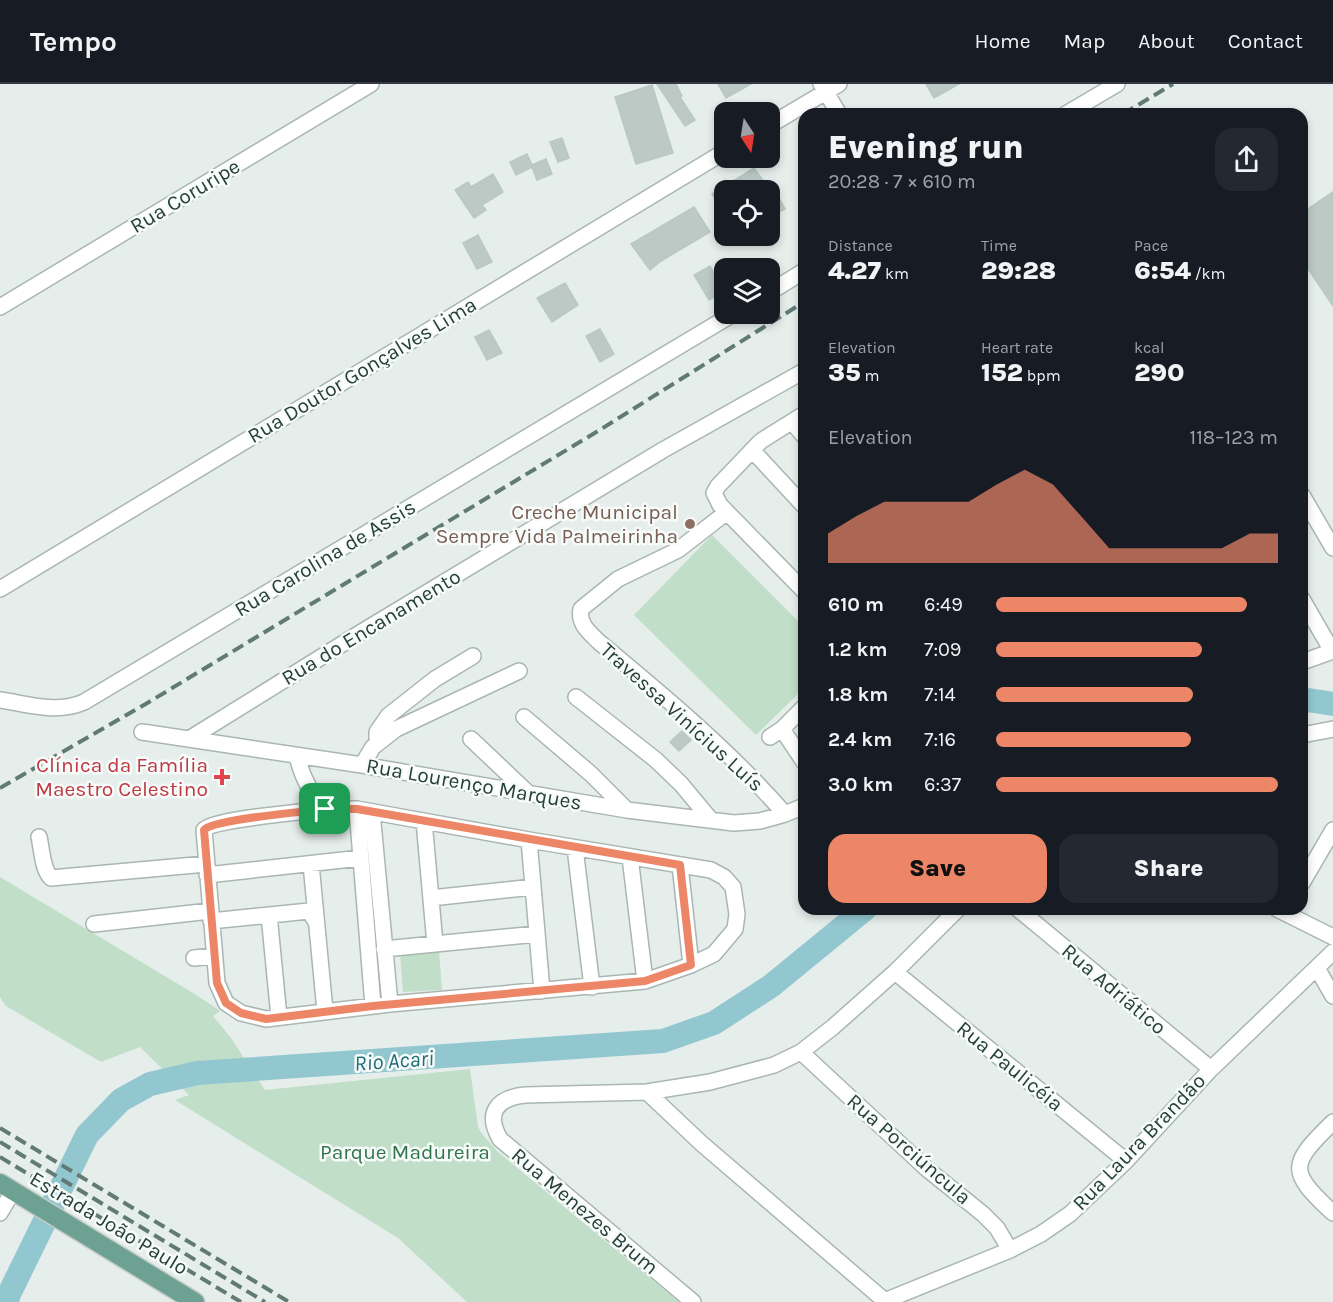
<!DOCTYPE html>
<html lang="en">
<head>
<meta charset="utf-8">
<style>
  :root { --surface:#171b24; --page:#242831; --text:#f1f3f6; --muted:#9ea1a6; --line:#363941; --accent:#ec8667 }
  body { margin:0; font-family:Karla,sans-serif; background:var(--page); color:var(--text); height:100vh; display:flex; flex-direction:column; font-size:22px; white-space:nowrap }
  * { box-sizing:border-box; margin:0 }
  p { font-size:20px; color:var(--muted) }
  .icon { flex:none; width:33px; height:33px; fill:none; stroke:currentColor; stroke-width:2; stroke-linecap:round; stroke-linejoin:round }
  .map { position:relative; flex:1; overflow:hidden }
  .sheet { position:absolute; left:798px; top:24px; width:510px; height:807px; display:flex; flex-direction:column; background:var(--surface); border-radius:18px; box-shadow:0 3px 9px #0003 }
  .sheet>* { flex:none }
  .needle { width:39px; rotate:168deg }
  .buttons { position:absolute; left:714px; top:18px; display:grid; gap:12px }
  .buttons a { display:grid; place-items:center; width:66px; height:66px; border-radius:12px; background:var(--surface); box-shadow:0 3px 9px #0003; font-size:30px }
  .pin { position:absolute; display:grid; place-items:center; width:51px; height:51px; color:#fff; margin:-26px; border-radius:12px; box-shadow:0 3px 9px #0006 }
  .round { display:grid; place-items:center; flex:none; width:63px; height:63px; border-radius:18px; background:var(--page) }
  .headline { display:flex; align-items:center; justify-content:space-between; height:102px; padding:0 30px }
  h1 { font-size:33px; font-weight:800; line-height:45px }
  .stats { display:grid; grid-template-columns:repeat(3,1fr); gap:9px; height:102px; padding:6px 30px }
  .stats div { display:grid; align-content:center }
  .stats b { font-size:26px; font-weight:800 }
  .stats small { font-size:16px; font-weight:400 }
  .stats p { font-size:16px }
  .chart { height:168px; padding:12px 30px }
  .chart p { display:flex; justify-content:space-between }
  .chart svg { width:100%; height:108px; margin-top:6px; fill:var(--accent); opacity:.7 }
  .action { display:flex; gap:12px; margin-top:auto; padding:12px 30px }
  .action a { flex:1; height:69px; border-radius:18px; background:var(--accent); color:#111; font-size:24px; font-weight:800; line-height:69px; text-align:center }
  .action a+a { background:var(--page); color:var(--text) }
  ul { padding:0 30px; list-style:none; font-size:20px }
  li { display:grid; grid-template-columns:96px 72px 1fr; align-items:center; height:45px }
  li i { height:15px; border-radius:8px; background:var(--accent) }
  header { display:flex; align-items:center; gap:36px; box-sizing:border-box; height:84px; padding:0 30px; background:var(--surface); border-bottom:2px solid var(--line) }
  header strong { font-size:28px }
  nav { display:flex; gap:33px; margin-inline-start:auto; font-size:21px }
  .map>svg:first-child { display:block }
</style>
</head>
<body>
<header>
<strong>Tempo</strong>
<nav><a>Home</a><a>Map</a><a>About</a><a>Contact</a></nav>
</header>
<div class="map">
<svg width="1333" height="1218" viewBox="0 0 1333 1218">
  <rect width="100%" height="100%" fill="#e6eeeb"/>
  <path fill="#c1dec8" d="M 712,451 L 804,543 L 804,604 L 756,651 L 634,531 Z
    M 0,793 L 198,912 L 220,927 L 213,932 L 231,954 L 265,1006 L 470,985 L 478,1043 L 482,1050 L 498,1068 L 679,1218 L 467,1218 L 398,1154 L 175,1016 L 189,1011 L 140,963 L 101,978 L 6,922 L 0,913 Z
    M 439,866 L 442,906 L 403,908 L 400,869 Z"/>
  <g fill="none" stroke-linecap="round" stroke-linejoin="round">
    <path stroke="#92c7d0" stroke-width="24" d="M 1302,618 L 1308,616 L 1333,620
      M 7,1218 L 9,1210 L 87,1051 L 121,1016 L 150,1000 L 197,989 L 663,957 L 714,939 L 771,902 L 865,825"/>
  </g>
  <path fill="#bcc9c4" stroke="#b9c8c2" stroke-width="1.5" d="M 657,0 L 676,0 L 682,12 L 680,13 L 695,36 L 685,42 Z
    M 718,0 L 751,0 L 726,14 Z
    M 926,0 L 959,0 L 934,14 Z
    M 652,1 L 673,69 L 636,80 L 615,13 Z
    M 562,54 L 569,74 L 558,78 L 550,58 Z
    M 527,70 L 532,81 L 546,75 L 552,90 L 537,96 L 532,83 L 516,91 L 510,78 Z
    M 754,84 L 770,106 L 724,106 L 724,131 L 712,110 Z
    M 493,90 L 503,108 L 482,121 L 486,126 L 474,134 L 455,106 L 468,98 L 471,103 Z
    M 1333,108 L 1333,222 L 1302,176 L 1302,129 Z
    M 777,110 L 785,125 L 770,133 L 770,114 Z
    M 694,123 L 710,148 L 661,177 L 650,186 L 631,160 Z
    M 478,151 L 492,178 L 477,185 L 463,159 Z
    M 710,182 L 724,207 L 709,216 L 694,191 Z
    M 565,199 L 578,221 L 552,238 L 537,214 Z
    M 600,245 L 614,270 L 600,278 L 586,252 Z
    M 489,246 L 502,269 L 487,276 L 475,253 Z
    M 682,647 L 691,656 L 679,667 L 670,658 Z"/>
  <g fill="none" stroke-linecap="round" stroke-linejoin="round">
    <g stroke="#a9b6b2" stroke-width="18">
      <path id="minor" d="M 821,0 L 839,30
        M 1066,30 L 1117,0
        M 770,41 L 839,0
        M 770,208 L 804,187
        M 0,223 L 371,0
        M 804,330 L 761,357 L 718,402 L 714,409 L 720,421 L 804,507
        M 792,338 L 804,352
        M 752,366 L 804,422
        M 1302,411 L 1333,464
        M 727,428 L 678,466 L 618,495 L 581,525 C 578,540 589,548 599,558 C 664,612 729,666 785,730
        M 0,505 L 724,68
        M 1302,515 L 1332,567
        M 1302,578 L 1333,567
        M 576,613 L 656,676 L 681,700 L 711,736
        M 0,616 C 28,620 57,630 84,618 L 733,230
        M 524,633 L 591,690 L 627,726
        M 782,645 L 804,678
        M 142,648 L 362,681 L 627,726 L 734,739 L 760,737 L 785,730 L 804,722
        M 1302,651 L 1333,645
        M 770,653 L 782,645 L 804,623
        M 189,655 L 360,549 L 663,366 L 804,287
        M 471,655 L 527,708
        M 377,660 L 377,648 L 388,632 L 435,595 L 473,572
        M 297,672 C 302,693 310,708 325,725
        M 362,681 L 373,663 L 396,645 L 519,587
        M 325,725 L 357,725 L 529,756 L 711,786 L 724,793 L 733,803 L 737,830 L 735,845 L 714,870 L 691,881 L 645,897 L 390,920 L 266,935 L 241,929 L 226,919 L 217,899 L 204,746 C 213,735 305,728 325,725 Z
        M 357,725 L 373,922
        M 372,728 L 390,920
        M 424,737 L 435,860
        M 39,753 C 42,765 42,785 51,794 L 206,780
        M 529,756 L 542,907
        M 575,764 L 592,903
        M 630,773 L 645,897
        M 311,780 L 325,927
        M 680,781 L 691,881
        M 207,791 L 361,774
        M 1302,799 L 1333,746
        M 431,814 L 533,803
        M 1018,825 L 1211,985
        M 1277,825 L 1333,853
        M 269,831 L 279,933
        M 211,837 L 309,827 L 316,838
        M 94,840 L 210,827
        M 384,865 L 537,850
        M 194,874 L 214,872
        M 1317,884 L 1333,912
        M 895,888 L 1126,1077
        M 801,968 L 927,1085 L 983,1130 L 997,1144 L 1010,1166
        M 647,1008 L 701,1059 L 885,1217
        M 1333,1038 C 1289,1081 1288,1087 1333,1129
        M 0,1129 L 13,1107
        M 693,1218 L 500,1055 C 485,1029 497,1014 525,1011 L 647,1008 L 710,998 L 774,981 L 801,968 L 833,943 L 895,888 L 958,825
        M 882,1218 L 1010,1166 L 1041,1150 L 1070,1130 L 1126,1077 L 1211,985 L 1333,868"/>
    </g>
    <g stroke="#c2cac8" stroke-width="21">
      <path id="primary" d="M 0,1099 L 195,1218"/>
    </g>
    <use href="#minor" stroke="#fff" stroke-width="15"/>
    <use href="#primary" stroke="#6da293" stroke-width="18"/>
    <path stroke="#617b74" stroke-width="4" stroke-dasharray="12 6" stroke-linecap="butt" d="M 1123,30 L 1173,0
      M 0,704 L 144,621 L 394,470 L 598,347 L 804,218
      M 0,1044 L 289,1218
      M 0,1058 L 265,1218
      M 0,1073 L 241,1218"/>
  </g>
  <g fill="none" stroke-linecap="round" stroke-linejoin="round">
    <g stroke="#fff" stroke-width="12">
      <path id="route" d="M 325,725 L 357,725 L 680,781 L 691,881 L 645,897 L 373,922 L 266,935 L 241,929 L 226,919 L 217,899 L 204,746 C 213,735 305,728 325,725 Z"/>
    </g>
    <use href="#route" stroke="#ec8667" stroke-width="8"/>
  </g>
  <circle fill="#8d6e63" stroke="#f7fbf9" stroke-width="2" cx="690" cy="440" r="6"/>
  <path fill="#e0444e" stroke="#f7fbf9" stroke-width="2" d="M219 684h6v6h6v6h-6v6h-6v-6h-6v-6h6z"/>
  <g text-anchor="middle" stroke-width="5" stroke-linejoin="round" paint-order="stroke">
    <g font-size="21" fill="#264039" stroke="#f7fbf9">
      <text transform="translate(185 112) rotate(-31)" y="7">Rua Coruripe</text>
      <text transform="translate(362 286) rotate(-31)" y="7">Rua Doutor Gonçalves Lima</text>
      <text transform="translate(325 474) rotate(-31)" y="7">Rua Carolina de Assis</text>
      <text transform="translate(371 543) rotate(-31)" y="7">Rua do Encanamento</text>
      <text transform="translate(682 633) rotate(42)" y="7">Travessa Vinícius Luís</text>
      <text transform="translate(474 700) rotate(10)" y="7">Rua Lourenço Marques</text>
      <text transform="translate(1114 905) rotate(40)" y="7">Rua Adriático</text>
      <text transform="translate(1010 982) rotate(39)" y="7">Rua Paulicéia</text>
      <text transform="translate(1139 1058) rotate(-46)" y="7">Rua Laura Brandão</text>
      <text transform="translate(909 1065) rotate(41)" y="7">Rua Porciúncula</text>
      <text transform="translate(585 1127) rotate(40)" y="7">Rua Menezes Brum</text>
      <text transform="translate(109 1139) rotate(31)" y="7">Estrada João Paulo</text>
    </g>
    <g font-size="21" fill="#785e54" stroke="#f7fbf9" text-anchor="end">
      <text x="678" y="435">Creche Municipal<tspan x="678" dy="24">Sempre Vida Palmeirinha</tspan></text>
    </g>
    <g font-size="21" fill="#be3a42" stroke="#f7fbf9" text-anchor="end">
      <text x="208" y="688">Clínica da Família<tspan x="208" dy="24">Maestro Celestino</tspan></text>
    </g>
    <g font-size="21" fill="#31764b" stroke="#f7fbf9">
      <text x="405" y="1075">Parque Madureira</text>
    </g>
    <g font-size="22" font-style="italic" fill="#216d7a" stroke="#f7fbf9">
      <text transform="translate(394 976) rotate(-4)" y="8">Rio Acari</text>
    </g>
  </g>
</svg>
<div class="buttons">
<a><svg class="needle" viewBox="-14 -14 28 28"><path d="M0-13l5 13h-10z" fill="#e53935"/><path d="M0 13l5-13h-10z" fill="#9ea1a6"/></svg></a>
<a><svg class="icon" aria-label="locate" viewBox="0 0 24 24"><circle cx="12" cy="12" r="6"/><path d="M12 2v4M12 18v4M2 12h4M18 12h4"/></svg></a>
<a><svg class="icon" aria-label="layers" viewBox="0 0 24 24"><path d="M12 4l9 5-9 5-9-5zM3 14l9 5 9-5"/></svg></a>
</div>
<div class="pin" style="left:325px;top:725px;background:#1e9e55"><svg class="icon" aria-label="arrive" viewBox="0 0 24 24"><path d="M6 21V4h12l-3 4 3 4H6"/></svg></div>
<section class="sheet">
<div class="headline"><div><h1>Evening run</h1><p>20:28 · 7 × 610 m</p></div><a class="round"><svg class="icon" aria-label="share" viewBox="0 0 24 24"><path d="M12 15V3M7 8l5-5 5 5M5 13v7h14v-7"/></svg></a></div>
<div class="stats">
<div><p>Distance</p><b>4.27<small> km</small></b></div>
<div><p>Time</p><b>29:28</b></div>
<div><p>Pace</p><b>6:54<small> /km</small></b></div>
</div>
<div class="stats">
<div><p>Elevation</p><b>35<small> m</small></b></div>
<div><p>Heart rate</p><b>152<small> bpm</small></b></div>
<div><p>kcal</p><b>290</b></div>
</div>
<div class="chart"><p><span>Elevation</span>118–123 m</p>
<svg viewBox="0 0 160 44" preserveAspectRatio="none"><path d="M0 44V32L10 25L20 19L30 19L40 19L50 19L60 12L70 6L80 12L90 25L100 38L110 38L120 38L130 38L140 38L150 32L160 32V44z"/></svg>
</div>
<ul>
<li><b>610 m</b>6:49<i style="width:89%"></i></li>
<li><b>1.2 km</b>7:09<i style="width:73%"></i></li>
<li><b>1.8 km</b>7:14<i style="width:70%"></i></li>
<li><b>2.4 km</b>7:16<i style="width:69%"></i></li>
<li><b>3.0 km</b>6:37<i style="width:100%"></i></li>
</ul>
<div class="action"><a>Save</a><a>Share</a></div>
</section>
</div>
</body>
</html>
